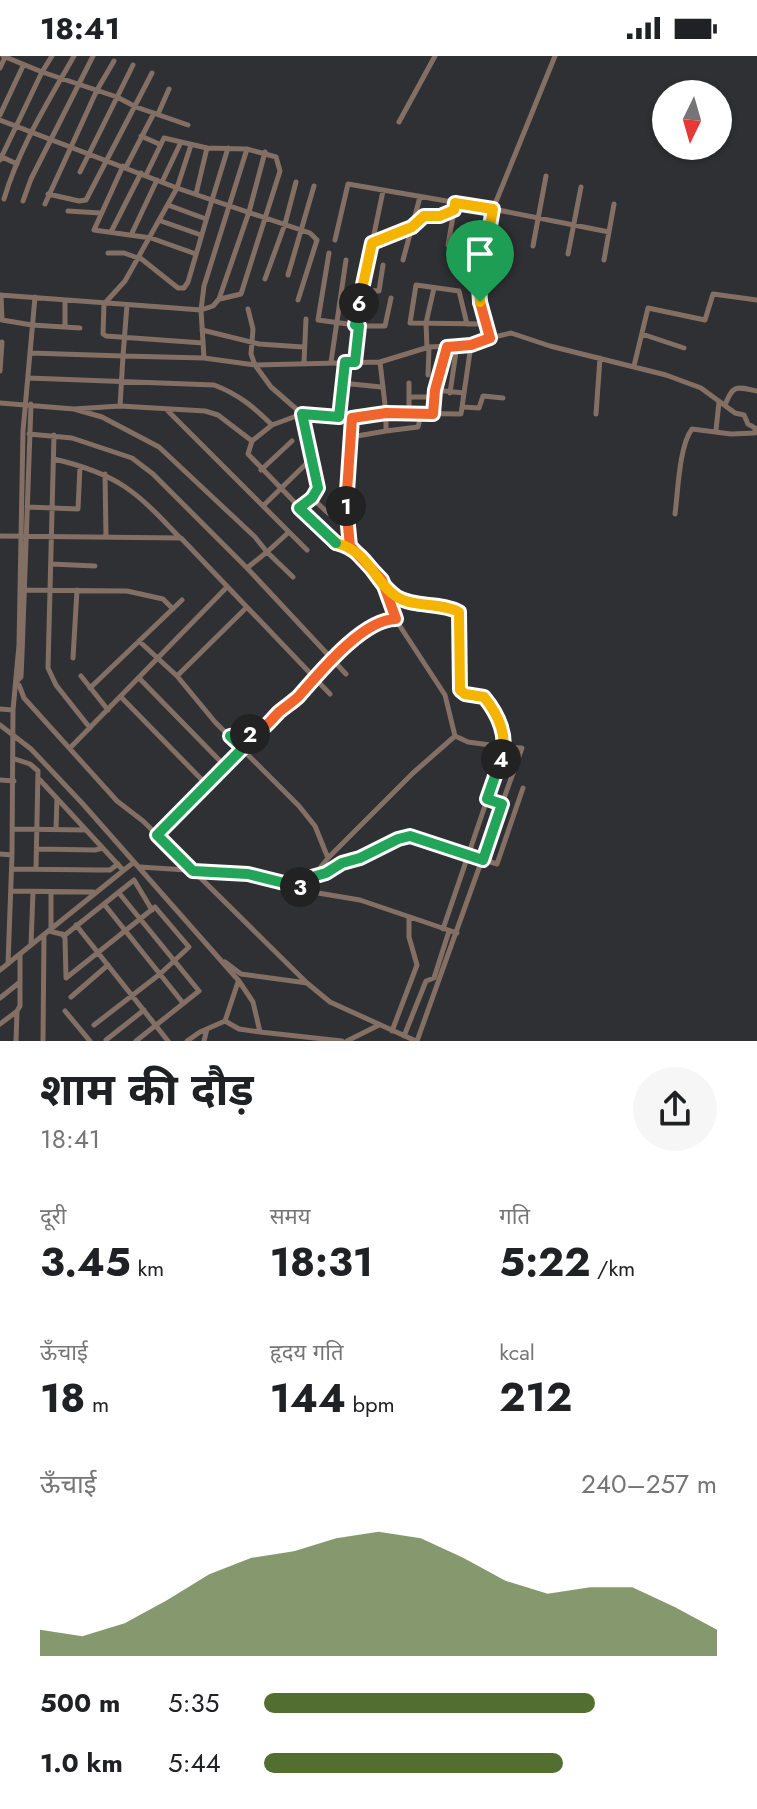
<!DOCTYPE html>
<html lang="hi">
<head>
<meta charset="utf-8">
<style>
  :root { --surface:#fff; --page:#f6f6f6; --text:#202124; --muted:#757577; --accent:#536e31 }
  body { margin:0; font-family:Jost,"Noto Sans Devanagari",sans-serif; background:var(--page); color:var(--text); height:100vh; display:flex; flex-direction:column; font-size:30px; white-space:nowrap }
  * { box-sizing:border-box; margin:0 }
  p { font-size:26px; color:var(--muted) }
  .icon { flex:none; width:44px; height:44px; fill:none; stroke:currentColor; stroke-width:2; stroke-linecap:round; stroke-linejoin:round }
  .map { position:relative; height:985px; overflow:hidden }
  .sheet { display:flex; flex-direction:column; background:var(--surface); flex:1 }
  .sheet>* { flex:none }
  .needle { width:52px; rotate:185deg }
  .controls { position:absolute; left:652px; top:24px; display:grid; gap:16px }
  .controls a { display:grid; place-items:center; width:80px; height:80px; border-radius:50%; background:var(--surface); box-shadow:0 2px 6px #0004; font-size:40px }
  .pin { position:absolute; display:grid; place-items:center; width:68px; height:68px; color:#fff; margin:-82px -34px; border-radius:50% 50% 50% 0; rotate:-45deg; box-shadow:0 0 8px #0007 }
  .pin .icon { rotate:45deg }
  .km { position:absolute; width:40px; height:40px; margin:-20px; border-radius:50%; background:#222; color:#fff; font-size:22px; line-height:40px; text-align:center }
  .round { display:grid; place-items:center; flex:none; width:84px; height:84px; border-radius:42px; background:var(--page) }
  .head { display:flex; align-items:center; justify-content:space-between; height:136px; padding:0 40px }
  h1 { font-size:44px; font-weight:700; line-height:60px }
  .figures { display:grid; grid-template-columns:repeat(3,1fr); gap:12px; height:136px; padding:8px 40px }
  .figures div { display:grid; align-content:center }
  .figures b { font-size:40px; font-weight:700 }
  .figures small { font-size:22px; font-weight:400 }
  .figures p { font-size:22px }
  .chart { height:224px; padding:16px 40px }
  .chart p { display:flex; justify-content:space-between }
  .chart svg { width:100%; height:144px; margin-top:8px; fill:var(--accent); opacity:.7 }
  ul { padding:0 40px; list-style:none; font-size:26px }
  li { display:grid; grid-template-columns:128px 96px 1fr; align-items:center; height:60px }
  li i { height:20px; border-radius:10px; background:var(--accent) }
  .status { display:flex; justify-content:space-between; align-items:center; height:56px; padding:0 40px; background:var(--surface); direction:ltr }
  .status svg { height:22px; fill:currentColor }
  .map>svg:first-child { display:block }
</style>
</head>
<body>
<div class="status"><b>18:41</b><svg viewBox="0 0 49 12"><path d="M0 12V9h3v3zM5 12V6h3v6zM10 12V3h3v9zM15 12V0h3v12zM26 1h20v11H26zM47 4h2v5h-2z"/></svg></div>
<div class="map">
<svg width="757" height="985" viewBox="0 0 757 985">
  <rect width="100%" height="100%" fill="#2e3033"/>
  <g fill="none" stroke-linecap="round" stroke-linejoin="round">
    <path stroke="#846f64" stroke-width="5" d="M 52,0 L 42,16 L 117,41 L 136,51 L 188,69
      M 555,0 L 493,153 L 609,176
      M 0,12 L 5,1
      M 158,58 L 169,33
      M 0,59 L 23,10
      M 0,64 L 177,132 L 125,225 L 104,248 L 103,278 L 106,280 L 203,287
      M 399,66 L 435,0
      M 141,80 L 159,88
      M 228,92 L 212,144 L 310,177 L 317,184 L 298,244
      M 247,93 L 204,230 L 201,254 L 213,250 L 219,243 L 249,156 L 265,96
      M 0,100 L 17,108
      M 0,104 L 42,16 L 3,0
      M 123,110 L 94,174 L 151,182 L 196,198
      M 126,111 L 154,57
      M 80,116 L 133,9
      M 146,119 L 164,82 L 207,92 L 247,93 L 276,101 L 280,115 L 241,238 L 220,243
      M 162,126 L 181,86
      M 48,138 L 79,145 L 86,144 L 152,17
      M 196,138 L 207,92
      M 4,143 C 19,92 48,46 74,0
      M 23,145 L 31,123 L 93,0
      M 45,148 L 97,34 L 114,5
      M 168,149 L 206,163
      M 68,155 L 100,157
      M 161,165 L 201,179
      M 111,176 L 141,117
      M 132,177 L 157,124
      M 372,186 L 412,171 L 424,160 L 440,160 L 454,154
      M 448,189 L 454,155
      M 533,190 L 546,120
      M 108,197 L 124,197 L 138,202
      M 329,197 L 318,264 L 355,269
      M 568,198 L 581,131
      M 139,201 L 178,232 L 184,232 L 188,226 L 212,144 L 177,132 L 191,89
      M 403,204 L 420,141
      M 604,204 L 614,148
      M 288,219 L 314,130
      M 265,223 L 285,168 L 296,126
      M 362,234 L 379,235 L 383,209
      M 0,239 L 201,254 L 204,302 L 255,309 L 380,306 L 429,291 L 471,289 L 490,282 L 479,231 L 493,153 L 348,128 L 335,184
      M 1,239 L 2,264 L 32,269 L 80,272
      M 248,253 L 253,273 L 251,298 L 255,309 L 271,331 L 302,358 L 352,362 L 386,357 L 380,306
      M 467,268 L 459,235 L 416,229 L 410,267 L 487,268
      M 359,270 L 385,270 L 391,242
      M 65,271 L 65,244
      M 202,274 L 259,288 L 303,291
      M 642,278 L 684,292
      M 490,282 L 511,277 L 550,290 L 666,319 L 701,332 L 735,357 L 744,359 L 748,368 L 757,373
      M 427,292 L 426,267 L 434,232
      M 30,297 L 123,300 L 127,249
      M 304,306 L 306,263
      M 331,306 L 346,204
      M 355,306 L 359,270 L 355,269 L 383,135
      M 634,310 L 648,252 L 705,264 L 713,238 L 757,244
      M 0,315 L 2,286
      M 428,319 L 429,292
      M 28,322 L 214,329 C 238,338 254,351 272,369
      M 342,327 L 381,331
      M 409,327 L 409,357
      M 435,334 L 464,337
      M 450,337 L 457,289
      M 410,341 L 435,341
      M 0,347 L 74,353 L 120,350 L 123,300 L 204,302
      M 725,349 C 733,329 736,330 757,335
      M 120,350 L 205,355 L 218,359 L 252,385 L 248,398 L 330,483 L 350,490
      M 463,351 L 479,352 L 483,340 L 503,342
      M 167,354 L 307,494
      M 433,358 L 435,334 L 447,291
      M 596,358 L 600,302
      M 339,361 L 345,306
      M 352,362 L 351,381 L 386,375 L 386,357 L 461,358 L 471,289
      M 716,374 L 719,346
      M 386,375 L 418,371 L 419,367
      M 29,378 L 72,382 L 132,402 L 153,418 L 247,512 L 267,496 L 255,481 L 159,391 L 102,361 L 74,353
      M 54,379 L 48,612 L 56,629 L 90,672
      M 351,381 L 346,451 L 350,490 L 377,517 L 387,532 L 401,543 L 459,556 L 460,634 L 465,638 L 486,643 L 498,662 L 505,691 L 522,692 L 417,985
      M 252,385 L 272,369 L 302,358 L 318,432 L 312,442 L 299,452
      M 54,403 C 118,418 136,435 180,482
      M 261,414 L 292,385
      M 105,418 L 106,481
      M 312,442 L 328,457 L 347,463
      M 264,449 L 312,402
      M 27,451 L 78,453 L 80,410
      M 675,458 C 678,436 679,390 692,373 L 731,378 L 755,377 L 755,373
      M 289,476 L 267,496 L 293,521
      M 0,480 L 181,482 L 330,638
      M 51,508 L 95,510
      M 247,512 L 346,618
      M 383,529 L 392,558 L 445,639 L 455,680 L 468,686 L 505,691 L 443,873
      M 23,534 L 127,535 L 163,543 L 173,553
      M 139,585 L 177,620 L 215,666 L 299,750 L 315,770 L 328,802
      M 73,602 L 77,534
      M 81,620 L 108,654
      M 177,620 L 246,552
      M 139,622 L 225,710
      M 18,624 L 21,621 L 22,599 L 31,348
      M 19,629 L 24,642 L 117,745 L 143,765 L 307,927
      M 90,632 L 182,544
      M 121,641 L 207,729
      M 0,653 L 13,654
      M 0,669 L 31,693 L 82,747 L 239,925 L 253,946 L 260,976 L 342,985
      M 230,680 L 260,675 L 297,642 L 315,620 L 359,578 L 381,565 L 395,563
      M 70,692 L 226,532
      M 15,703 L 30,708 L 38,715 L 36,813
      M 0,724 L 14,725
      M 40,724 L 123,814
      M 487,743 L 502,748
      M 14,773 L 86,774
      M 56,773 L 57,743
      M 157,779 L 243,692
      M 37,793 L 95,794 L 103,792
      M 0,798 L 12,799 L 8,908
      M 12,799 L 13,654 L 19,589 L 23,375 L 35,241
      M 140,811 L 248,818 L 297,829 L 318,837 L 360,844 L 457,877
      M 12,813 L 99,814 L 110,814 L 118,808
      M 312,821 L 326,817 L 344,806 L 360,802 L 398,783 L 410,780 L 497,808 L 523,732
      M 304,832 L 328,802 L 413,717 L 455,680
      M 11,835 L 94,836
      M 119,837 L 199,935 L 136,985
      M 104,848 L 183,947
      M 76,869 L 168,985
      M 51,872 L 51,836
      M 49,875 L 65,879 L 134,824 L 152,854
      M 62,878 L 65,882 L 66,922 L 155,851 L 189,891 L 160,918 L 94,969
      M 31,888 L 33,836
      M 225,906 L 241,918 L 307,927 L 330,946 L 416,985
      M 0,914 L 134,806
      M 71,941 L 108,909
      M 0,942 L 20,926
      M 65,955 L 90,985
      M 225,965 L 239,973 L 260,976
      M 0,968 L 16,956
      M 392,975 L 417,909 L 409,881 L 409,862
      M 404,980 L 426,925 L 434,922 L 449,875
      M 106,984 L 144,954
      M 16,985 L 17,955 L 20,950 L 20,899
      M 43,985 L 44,879
      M 187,985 L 200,976 L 225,965 L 238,926
      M 204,985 L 207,973
      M 347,985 L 379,969"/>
  </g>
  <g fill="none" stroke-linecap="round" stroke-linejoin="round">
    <g stroke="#fff" stroke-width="16">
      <path id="split-1" d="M 346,450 L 352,362 L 386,357 L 433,358 L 435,334 L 447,291 L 471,289 L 490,282 L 480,246"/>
    </g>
    <g stroke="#fff" stroke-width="16">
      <path id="split-2" d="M 250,678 C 263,676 270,665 279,656 C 286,650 293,646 299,640 C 320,616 363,563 396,563 L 382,524 L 350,490 L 346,450"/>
    </g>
    <g stroke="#fff" stroke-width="16">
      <path id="split-3" d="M 250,678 L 230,680 L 243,692 L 157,779 L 193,815 L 248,818 L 300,831"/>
    </g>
    <g stroke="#fff" stroke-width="16">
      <path id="split-4" d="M 300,831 L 304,832 L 312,821 L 326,817 L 342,807 L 360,802 L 398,783 L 410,780 L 483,804 L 502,748 L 487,743 L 501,703"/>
    </g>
    <g stroke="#fff" stroke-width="16">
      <path id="split-5" d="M 336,487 C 371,496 373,526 397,541 C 415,552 441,546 459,556 L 460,634 L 465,638 L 484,641 C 498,658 509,681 501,703"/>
    </g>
    <g stroke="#fff" stroke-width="16">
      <path id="split-6" d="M 336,487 L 299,452 L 312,442 L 318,432 L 302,358 L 339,361 L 345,306 L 355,306 L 359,270 L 355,269 L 359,247"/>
    </g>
    <g stroke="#fff" stroke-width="16">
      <path id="split-7" d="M 359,247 L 372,187 L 412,171 L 424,160 L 440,160 L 454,154 L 455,147 L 493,153 L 479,231 L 480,246"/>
    </g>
    <use href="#split-1" stroke="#f0652b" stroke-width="10"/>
    <use href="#split-2" stroke="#f0652b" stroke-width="10"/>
    <use href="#split-3" stroke="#22a559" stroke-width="10"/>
    <use href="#split-4" stroke="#22a559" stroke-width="10"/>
    <use href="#split-5" stroke="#f5b400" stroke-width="10"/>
    <use href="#split-6" stroke="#22a559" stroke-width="10"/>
    <use href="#split-7" stroke="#f5b400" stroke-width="10"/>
  </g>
</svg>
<div class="controls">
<a><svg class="needle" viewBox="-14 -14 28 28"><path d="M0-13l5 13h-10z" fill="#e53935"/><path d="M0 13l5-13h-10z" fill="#757577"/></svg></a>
</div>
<div class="pin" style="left:480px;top:246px;background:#1e9e55"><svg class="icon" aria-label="arrive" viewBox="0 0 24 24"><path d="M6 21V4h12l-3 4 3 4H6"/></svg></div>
<b class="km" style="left:346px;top:450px">1</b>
<b class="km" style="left:250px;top:678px">2</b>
<b class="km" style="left:300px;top:831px">3</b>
<b class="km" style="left:501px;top:703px">4</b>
<b class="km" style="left:359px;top:247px">6</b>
</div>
<section class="sheet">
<div class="head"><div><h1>शाम की दौड़</h1><p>18:41</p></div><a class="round"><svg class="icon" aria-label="share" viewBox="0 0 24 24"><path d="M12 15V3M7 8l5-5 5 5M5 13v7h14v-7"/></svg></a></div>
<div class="figures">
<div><p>दूरी</p><b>3.45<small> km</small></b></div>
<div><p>समय</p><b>18:31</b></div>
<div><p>गति</p><b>5:22<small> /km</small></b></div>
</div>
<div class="figures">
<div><p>ऊँचाई</p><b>18<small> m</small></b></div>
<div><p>हृदय गति</p><b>144<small> bpm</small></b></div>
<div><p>kcal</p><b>212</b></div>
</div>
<div class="chart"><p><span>ऊँचाई</span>240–257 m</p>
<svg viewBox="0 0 160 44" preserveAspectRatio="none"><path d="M0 44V36L10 38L20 34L30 27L40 19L50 14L60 12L70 8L80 6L90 8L100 14L110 21L120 25L130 23L140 23L150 29L160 36V44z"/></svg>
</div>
<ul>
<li><b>500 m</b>5:35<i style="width:73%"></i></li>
<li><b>1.0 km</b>5:44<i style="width:66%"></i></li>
</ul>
</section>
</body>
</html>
